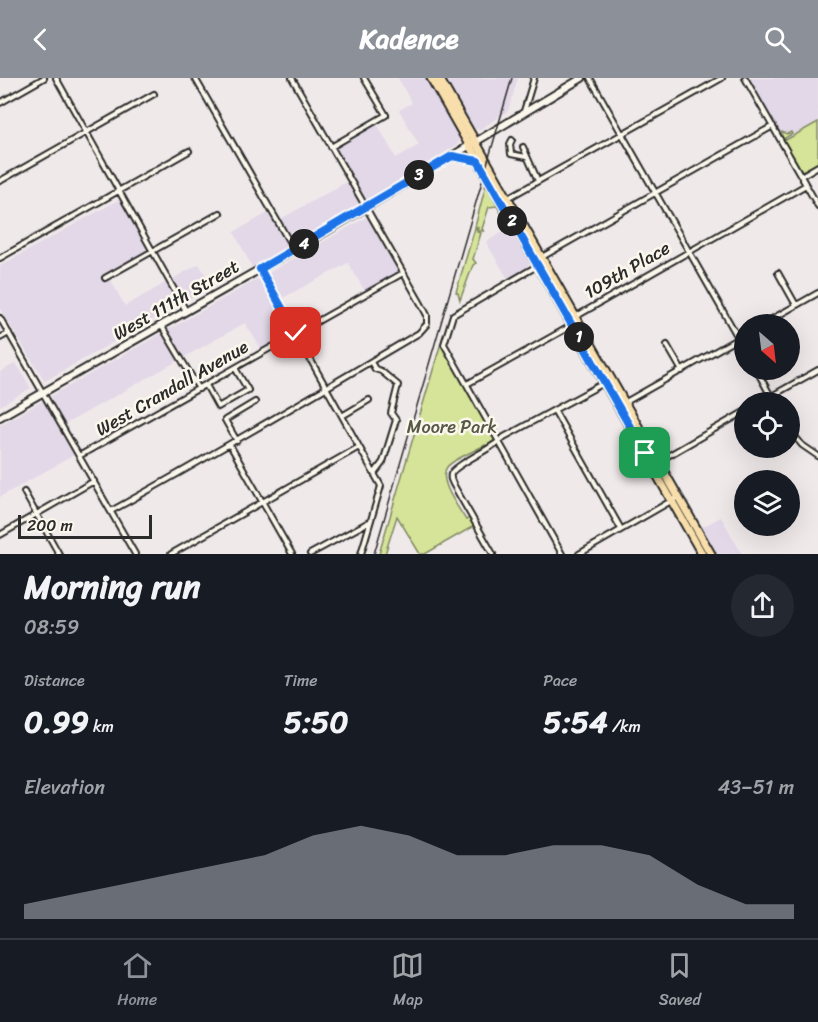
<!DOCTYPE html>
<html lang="en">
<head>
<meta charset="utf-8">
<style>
  :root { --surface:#171b24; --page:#242831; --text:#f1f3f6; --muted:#9ea1a6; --line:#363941; --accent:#8c9099 }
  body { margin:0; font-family:Sriracha,sans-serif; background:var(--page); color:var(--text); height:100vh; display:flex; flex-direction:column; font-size:22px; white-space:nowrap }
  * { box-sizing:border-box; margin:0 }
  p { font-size:20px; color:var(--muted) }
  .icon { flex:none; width:33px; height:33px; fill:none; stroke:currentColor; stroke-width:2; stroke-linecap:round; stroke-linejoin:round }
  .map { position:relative; height:476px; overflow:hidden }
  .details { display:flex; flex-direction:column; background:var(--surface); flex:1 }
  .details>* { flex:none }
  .needle { width:39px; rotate:152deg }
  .buttons { position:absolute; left:734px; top:236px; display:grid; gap:12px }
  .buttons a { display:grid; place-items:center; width:66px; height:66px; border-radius:50%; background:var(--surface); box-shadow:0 6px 24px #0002; font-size:30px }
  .scale { position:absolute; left:18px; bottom:15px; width:134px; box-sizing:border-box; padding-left:6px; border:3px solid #2b2b2b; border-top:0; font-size:16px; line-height:21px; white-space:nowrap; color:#2b2b2b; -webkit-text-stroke:4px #fbf7ec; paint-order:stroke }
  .pin { position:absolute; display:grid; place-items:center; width:51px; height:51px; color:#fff; margin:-26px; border-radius:12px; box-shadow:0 3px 9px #0006 }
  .km { position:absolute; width:30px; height:30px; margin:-15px; border-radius:50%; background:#222; color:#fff; font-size:16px; line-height:30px; text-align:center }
  .round { display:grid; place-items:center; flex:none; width:63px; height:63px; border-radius:32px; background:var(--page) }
  .headline { display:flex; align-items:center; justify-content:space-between; height:102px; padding:0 24px }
  h1 { font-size:33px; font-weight:700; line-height:45px }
  .metrics { display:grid; grid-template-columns:repeat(3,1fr); gap:9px; height:102px; padding:6px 24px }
  .metrics div { display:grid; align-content:center }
  .metrics b { font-size:30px; font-weight:700 }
  .metrics small { font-size:16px; font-weight:400 }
  .metrics p { font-size:16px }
  .chart { height:168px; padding:12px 24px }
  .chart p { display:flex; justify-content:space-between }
  .chart svg { width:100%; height:108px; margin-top:6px; fill:var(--accent); opacity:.7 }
  header { display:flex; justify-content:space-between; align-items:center; height:78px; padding:0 24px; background:var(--accent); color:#fff; font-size:27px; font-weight:700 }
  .menu { display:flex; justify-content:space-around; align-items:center; height:84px; border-top:2px solid var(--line); background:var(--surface); font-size:16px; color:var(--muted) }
  .menu a { display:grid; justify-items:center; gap:3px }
  .menu .active { color:var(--accent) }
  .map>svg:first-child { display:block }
</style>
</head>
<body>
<header><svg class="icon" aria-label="back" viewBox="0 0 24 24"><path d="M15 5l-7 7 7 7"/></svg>Kadence<svg class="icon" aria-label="search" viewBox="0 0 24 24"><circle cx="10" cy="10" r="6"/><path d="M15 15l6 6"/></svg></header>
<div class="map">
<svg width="818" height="476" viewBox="0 0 818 476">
  <rect width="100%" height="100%" fill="#f0e9ea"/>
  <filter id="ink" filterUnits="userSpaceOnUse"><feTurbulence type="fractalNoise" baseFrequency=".0167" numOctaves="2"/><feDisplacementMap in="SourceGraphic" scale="12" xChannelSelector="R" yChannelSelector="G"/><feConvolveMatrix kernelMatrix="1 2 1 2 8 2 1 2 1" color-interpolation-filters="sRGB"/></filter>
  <g filter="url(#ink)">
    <path fill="#e2d8e7" d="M 398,0 L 427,0 L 460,57 L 458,66 L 373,121 L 252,189 L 234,154 L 268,135 L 273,144 L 277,143 L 352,101 L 334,70 L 377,46 L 396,80 L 419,67 L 399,32 L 412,25 Z
      M 444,0 L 518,0 L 508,33 L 479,52 L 475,51 L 471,47 Z
      M 746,0 L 818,0 L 818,44 L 783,64 Z
      M 122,120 L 152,175 L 109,199 L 125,228 L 199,186 L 212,208 L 45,303 L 0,231 L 0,188 Z
      M 367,139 L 399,194 L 365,213 L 348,185 L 275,224 L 292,255 L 262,272 L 245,245 L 60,349 L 74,377 L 0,419 L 0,347 Z
      M 512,149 L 531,183 L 527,189 L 508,201 L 486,164 Z
      M 16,285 L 31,310 L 0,328 L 0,294 Z
      M 721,439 L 742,476 L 715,476 L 700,450 Z"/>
    <path fill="#d5e498" stroke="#808862" stroke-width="1.5" d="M 818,44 L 818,85 L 802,93 L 782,59 L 782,54 L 787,56 L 791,54 L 792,56 L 785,60 L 786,62 Z
      M 486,106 L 510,150 L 506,152 L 504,148 L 507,145 L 497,128 L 489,129 L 482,151 L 484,153 L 478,153 L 479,150 L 475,149 Z
      M 475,150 L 477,151 L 477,154 L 481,155 L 473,181 L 476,185 L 473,187 L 460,222 L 458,215 L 456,214 Z
      M 443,258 L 444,272 L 496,362 L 487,370 L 485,367 C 475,373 453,381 447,389 C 437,402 459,430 466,442 L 470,440 L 474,448 L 425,476 L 420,476 L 397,438 L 385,476 L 379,476 Z"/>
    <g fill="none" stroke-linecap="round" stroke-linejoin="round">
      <g stroke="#2b2b2b" stroke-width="8">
        <path id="minor" d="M 56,0 L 186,233
          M 195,0 L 294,172
          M 590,0 L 744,270
          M 745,0 L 818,128
          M 0,25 L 44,0
          M 524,33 L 534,0
          M 512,62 L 510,66 L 511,76 L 526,79
          M 331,69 L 386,37 L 364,0
          M 523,69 L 538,103
          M 801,98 L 818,88
          M 0,103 L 154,16
          M 508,120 L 722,0
          M 542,179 L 773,48
          M 0,180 L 189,73
          M 537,188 L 453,237 L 444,266 L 562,476
          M 260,191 L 381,408 L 361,476
          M 778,195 L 796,227
          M 105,200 L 220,135
          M 575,239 L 806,107
          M 0,240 L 135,476
          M 763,246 L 818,215
          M 161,247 L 199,311
          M 0,260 L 9,255
          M 667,267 L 682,293
          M 371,284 L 375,291 L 381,293 L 398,307 L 391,335 L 396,342 L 383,384 L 374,396
          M 756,291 L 774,324
          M 467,306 L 571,248
          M 206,307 L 218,329 L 248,312 L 235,290
          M 761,324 L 818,292
          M 624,325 L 744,257
          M 554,332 L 621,451
          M 342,338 L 369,322
          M 789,351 L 802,367 L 818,378
          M 237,363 L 225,342 L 255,324
          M 230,367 L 292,476
          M 79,378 L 403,195
          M 659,383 L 744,334
          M 24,414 L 59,476
          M 111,433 C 215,376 317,315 419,255 L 427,246 L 427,237 L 420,224 L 292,0
          M 0,457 L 94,403
          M 171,476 L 359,369
          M 310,476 L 369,444
          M 493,476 L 453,406 C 451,402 450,400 451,396 C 454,387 494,370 504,359 L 604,305
          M 579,476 L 678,419"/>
      </g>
      <g stroke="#2b2b2b" stroke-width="10">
        <path id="secondary" d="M 452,78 L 478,83
          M 0,339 L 327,153 L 582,0"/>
      </g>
      <g stroke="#2b2b2b" stroke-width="11">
        <path id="primary" d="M 431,0 L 702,476
          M 439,0 L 711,476"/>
      </g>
      <use href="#minor" stroke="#fbf7ec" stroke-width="4"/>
      <use href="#secondary" stroke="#fbf7ec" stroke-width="6"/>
      <use href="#primary" stroke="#f8deab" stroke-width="7"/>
      <path stroke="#2b2b2b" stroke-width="1.5" d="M 374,476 L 512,0"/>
    </g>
  </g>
  <g fill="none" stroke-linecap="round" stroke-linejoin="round" filter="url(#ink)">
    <g stroke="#fff" stroke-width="12">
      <path id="route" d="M 296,255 L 260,191 L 452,78 L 478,83 L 645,375"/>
    </g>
    <use href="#route" stroke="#1a73e8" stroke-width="8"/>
  </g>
  <g text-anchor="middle" stroke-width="5" stroke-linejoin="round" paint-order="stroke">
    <g font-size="18" fill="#2b2b2b" stroke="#fbf7ec">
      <text transform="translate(627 192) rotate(-30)" y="6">109th Place</text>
      <text transform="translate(176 222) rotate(-30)" y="6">West 111th Street</text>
      <text transform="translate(172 310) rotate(-30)" y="6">West Crandall Avenue</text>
    </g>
    <g font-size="18" fill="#565946" stroke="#fbf7ec">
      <text x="452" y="355">Moore Park</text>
    </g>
  </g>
</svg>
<div class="buttons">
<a><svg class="needle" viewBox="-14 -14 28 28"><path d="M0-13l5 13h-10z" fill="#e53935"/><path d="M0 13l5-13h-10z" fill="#9ea1a6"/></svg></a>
<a><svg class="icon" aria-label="locate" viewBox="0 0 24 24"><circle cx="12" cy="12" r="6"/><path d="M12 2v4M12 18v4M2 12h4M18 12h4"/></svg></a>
<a><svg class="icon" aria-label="layers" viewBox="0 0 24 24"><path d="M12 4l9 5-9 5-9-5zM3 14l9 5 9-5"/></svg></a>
</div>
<div class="scale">200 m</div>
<div class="pin" style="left:645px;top:375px;background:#1e9e55"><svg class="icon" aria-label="arrive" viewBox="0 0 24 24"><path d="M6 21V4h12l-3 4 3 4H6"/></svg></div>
<div class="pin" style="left:296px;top:255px;background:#d93025"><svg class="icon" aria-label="check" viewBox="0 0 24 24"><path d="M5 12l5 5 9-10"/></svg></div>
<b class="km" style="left:579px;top:259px">1</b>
<b class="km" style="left:512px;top:143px">2</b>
<b class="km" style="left:419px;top:97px">3</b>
<b class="km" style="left:304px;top:166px">4</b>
</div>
<section class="details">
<div class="headline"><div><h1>Morning run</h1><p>08:59</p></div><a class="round"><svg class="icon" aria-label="share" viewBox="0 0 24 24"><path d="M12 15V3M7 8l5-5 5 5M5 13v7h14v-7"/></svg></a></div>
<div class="metrics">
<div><p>Distance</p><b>0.99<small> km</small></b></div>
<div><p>Time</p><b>5:50</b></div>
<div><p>Pace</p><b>5:54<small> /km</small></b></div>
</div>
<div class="chart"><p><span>Elevation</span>43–51 m</p>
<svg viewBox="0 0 160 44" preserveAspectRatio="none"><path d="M0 44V38L10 34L20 30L30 26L40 22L50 18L60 10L70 6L80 10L90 18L100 18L110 14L120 14L130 18L140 30L150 38L160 38V44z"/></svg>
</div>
</section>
<nav class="menu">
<a class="active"><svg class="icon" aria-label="home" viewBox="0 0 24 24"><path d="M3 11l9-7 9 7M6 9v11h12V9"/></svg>Home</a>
<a><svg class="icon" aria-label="map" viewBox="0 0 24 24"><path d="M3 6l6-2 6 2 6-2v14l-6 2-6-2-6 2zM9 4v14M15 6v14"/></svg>Map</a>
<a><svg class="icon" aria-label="saved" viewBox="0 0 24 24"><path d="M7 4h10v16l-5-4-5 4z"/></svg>Saved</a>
</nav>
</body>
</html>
